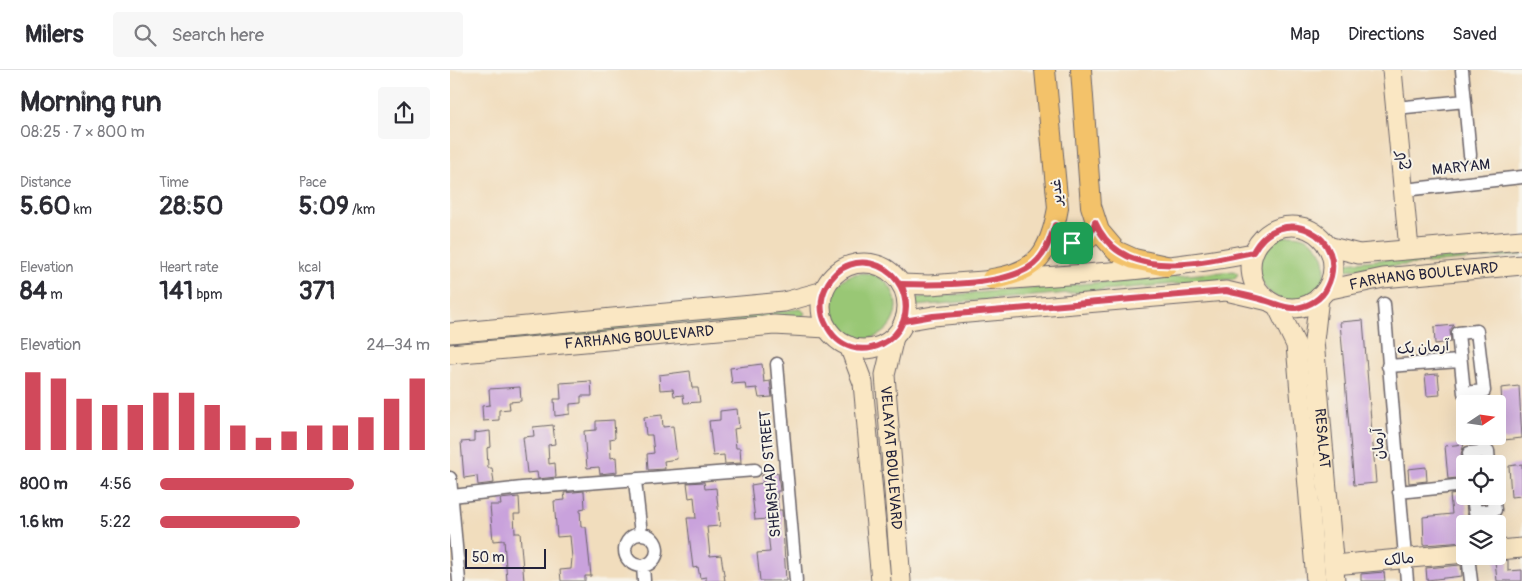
<!DOCTYPE html>
<html lang="en">
<head>
<meta charset="utf-8">
<style>
  :root { --surface:#fff; --page:#f7f7f7; --text:#2b2b33; --muted:#7c7c81; --line:#e1e1e2; --accent:#d1495b }
  body { margin:0; font-family:Pangolin,"Playpen Sans Arabic",sans-serif; background:var(--page); color:var(--text); height:100vh; display:flex; flex-direction:column; font-size:19px; white-space:nowrap }
  * { box-sizing:border-box; margin:0 }
  p { font-size:16px; color:var(--muted) }
  .icon { flex:none; width:28px; height:28px; fill:none; stroke:currentColor; stroke-width:2; stroke-linecap:round; stroke-linejoin:round }
  .map { position:relative; flex:1; overflow:hidden }
  .drawer { display:flex; flex-direction:column; background:var(--surface); width:450px }
  .drawer>* { flex:none }
  .needle { width:32px; rotate:77deg }
  .buttons { position:absolute; left:1006px; top:325px; display:grid; gap:10px }
  .buttons a { display:grid; place-items:center; width:50px; height:50px; border-radius:5px; background:var(--surface); box-shadow:0 5px 20px #0002; font-size:25px }
  .scale { position:absolute; left:15px; bottom:12px; width:81px; box-sizing:border-box; padding-left:5px; border:2px solid #22223b; border-top:0; font-size:14px; line-height:18px; white-space:nowrap; color:#22223b; -webkit-text-stroke:4px #f7f3e8; paint-order:stroke }
  .pin { position:absolute; display:grid; place-items:center; width:42px; height:42px; color:#fff; margin:-21px; border-radius:10px; box-shadow:0 2px 8px #0006 }
  .round { display:grid; place-items:center; flex:none; width:52px; height:52px; border-radius:5px; background:var(--page) }
  .overview { display:flex; align-items:center; justify-content:space-between; height:85px; padding:0 20px }
  h1 { font-size:28px; font-weight:700; line-height:38px }
  .figures { display:grid; grid-template-columns:repeat(3,1fr); gap:8px; height:85px; padding:5px 20px }
  .figures div { display:grid; align-content:center }
  .figures b { font-size:25px; font-weight:700 }
  .figures small { font-size:14px; font-weight:400 }
  .figures p { font-size:14px }
  .chart { height:140px; padding:10px 20px }
  .chart p { display:flex; justify-content:space-between }
  .chart svg { width:100%; height:90px; margin-top:5px; stroke:var(--accent); stroke-width:6 }
  ul { padding:0 20px; list-style:none; font-size:16px }
  li { display:grid; grid-template-columns:80px 60px 1fr; align-items:center; height:38px }
  li i { height:12px; border-radius:6px; background:var(--accent) }
  header { display:flex; align-items:center; gap:30px; box-sizing:border-box; height:70px; padding:0 25px; background:var(--surface); border-bottom:1px solid var(--line) }
  header strong { font-size:24px }
  nav { display:flex; gap:28px; margin-inline-start:auto; font-size:18px }
  .search { width:350px; height:45px; background:var(--page); display:flex; align-items:center; gap:12px; box-sizing:border-box; padding:0 18px; border-radius:5px; color:var(--muted); font-size:19px }
  main { display:flex; flex:1; min-height:0 }
  .map>svg:first-child { display:block }
</style>
</head>
<body>
<header>
<strong>Milers</strong>
<div class="search"><svg class="icon" aria-label="search" viewBox="0 0 24 24"><circle cx="10" cy="10" r="6"/><path d="M15 15l6 6"/></svg>Search here</div>
<nav><a>Map</a><a>Directions</a><a>Saved</a></nav>
</header>
<main>
<section class="drawer">
<div class="overview"><div><h1>Morning run</h1><p>08:25 · 7 × 800 m</p></div><a class="round"><svg class="icon" aria-label="share" viewBox="0 0 24 24"><path d="M12 15V3M7 8l5-5 5 5M5 13v7h14v-7"/></svg></a></div>
<div class="figures">
<div><p>Distance</p><b>5.60<small> km</small></b></div>
<div><p>Time</p><b>28:50</b></div>
<div><p>Pace</p><b>5:09<small> /km</small></b></div>
</div>
<div class="figures">
<div><p>Elevation</p><b>84<small> m</small></b></div>
<div><p>Heart rate</p><b>141<small> bpm</small></b></div>
<div><p>kcal</p><b>371</b></div>
</div>
<div class="chart"><p><span>Elevation</span>24–34 m</p>
<svg viewBox="0 0 160 44" preserveAspectRatio="none"><path d="M5 44V6M15 44V9M25 44V19M35 44V22M45 44V22M55 44V16M65 44V16M75 44V22M85 44V32M95 44V38M105 44V35M115 44V32M125 44V32M135 44V28M145 44V19M155 44V9"/></svg>
</div>
<ul>
<li><b>800 m</b>4:56<i style="width:72%"></i></li>
<li><b>1.6 km</b>5:22<i style="width:52%"></i></li>
</ul>
</section>
<div class="map">
<svg width="1072" height="511" viewBox="0 0 1072 511">
  <rect width="100%" height="100%" fill="#f7f3e8"/>
  <filter id="ink" filterUnits="userSpaceOnUse"><feTurbulence type="fractalNoise" baseFrequency=".02" numOctaves="2"/><feDisplacementMap in="SourceGraphic" scale="10" xChannelSelector="R" yChannelSelector="G"/><feConvolveMatrix kernelMatrix="1 2 1 2 8 2 1 2 1" color-interpolation-filters="sRGB"/></filter>
  <filter id="wash" filterUnits="userSpaceOnUse"><feTurbulence type="fractalNoise" baseFrequency=".0096" numOctaves="4" result="noise"/><feDisplacementMap in="SourceGraphic" scale="20" xChannelSelector="R" yChannelSelector="G"/><feGaussianBlur stdDeviation="1.12" result="paint"/><feColorMatrix in="noise" values="0 0 0 0 0 0 0 0 0 0 0 0 0 0 0 0 0 1.4 0 .05"/><feComposite in="paint" operator="in"/></filter>
  <g filter="url(#wash)">
    <rect width="100%" height="100%" fill="#f1ddbd"/>
    <path fill="#99c775" stroke="#5e7458" d="M809 198a33 33 0 1 1 66 0a33 33 0 1 1-66 0Z
      M 1072,177 L 1072,185 L 895,200 L 891,197 L 894,193 Z
      M 784,201 L 788,204 L 784,209 L 465,236 L 461,232 L 465,228 Z
      M380 236a33 33 0 1 1 66 0a33 33 0 1 1-66 0Z
      M 351,239 L 355,243 L 352,247 L 0,277 L 0,269 Z"/>
    <g id="blocks">
      <path fill="#c9a2dc" d="M 913,250 L 926,413 L 904,415 L 890,252 Z
        M 1004,255 L 1000,260 L 1001,272 L 985,274 L 984,257 Z
        M 312,294 L 314,312 L 320,311 L 322,327 L 309,328 L 307,318 L 296,319 L 295,313 L 282,314 L 280,298 Z
        M 240,301 L 242,318 L 248,318 L 250,332 L 234,333 L 233,325 L 224,326 L 223,319 L 210,320 L 209,305 Z
        M 988,304 L 990,325 L 977,326 L 975,305 Z
        M 141,311 L 142,326 L 131,326 L 131,333 L 120,334 L 120,344 L 105,346 L 104,329 L 111,329 L 110,313 Z
        M 1069,316 L 1072,368 L 1054,370 L 1051,369 L 1048,335 L 1052,335 L 1051,318 Z
        M 70,317 L 71,331 L 59,332 L 60,339 L 49,340 L 49,350 L 33,351 L 32,336 L 40,335 L 39,319 Z
        M 287,339 L 289,358 L 284,359 L 286,378 L 290,378 L 291,393 L 275,394 L 274,385 L 263,386 L 259,351 L 270,350 L 270,341 Z
        M 212,345 L 213,357 L 223,356 L 227,389 L 214,391 L 215,399 L 198,400 L 197,384 L 204,383 L 202,365 L 196,365 L 194,347 Z
        M 164,350 L 165,368 L 160,369 L 161,388 L 166,387 L 167,402 L 150,404 L 149,397 L 137,398 L 134,361 L 146,360 L 146,351 Z
        M 103,355 L 105,374 L 98,375 L 99,394 L 105,393 L 106,407 L 88,409 L 87,402 L 77,403 L 73,367 L 84,366 L 83,357 Z
        M 40,361 L 41,377 L 37,378 L 38,398 L 42,398 L 44,413 L 28,415 L 27,406 L 14,408 L 11,372 L 24,371 L 24,363 Z
        M 1014,374 L 1011,384 L 1015,407 L 998,409 L 995,376 Z
        M 1072,394 L 1072,426 L 1061,427 L 1059,396 Z
        M 976,397 L 977,411 L 959,413 L 958,399 Z
        M 328,403 L 330,421 L 327,421 L 328,440 L 332,440 L 336,511 L 310,511 L 307,483 L 320,482 L 319,472 L 317,449 L 305,450 L 301,415 L 313,413 L 312,405 Z
        M 254,412 L 255,419 L 266,418 L 270,456 L 257,457 L 258,466 L 260,486 L 271,485 L 275,511 L 256,511 L 256,507 L 250,508 L 248,497 L 243,498 L 237,448 L 246,448 L 244,427 L 239,428 L 237,413 Z
        M 134,421 L 135,438 L 130,439 L 131,457 L 136,457 L 141,506 L 135,506 L 135,511 L 111,511 L 110,500 L 121,499 L 122,488 L 120,466 L 107,467 L 104,431 L 115,430 L 114,423 Z
        M 1015,423 L 1017,443 L 1022,454 L 1015,454 L 1015,472 L 974,475 L 973,447 L 1002,444 L 1000,425 Z
        M 69,427 L 70,444 L 64,444 L 65,463 L 70,463 L 74,511 L 57,511 L 54,470 L 43,471 L 40,435 L 51,435 L 50,429 Z
        M 1058,490 L 1058,501 L 1072,500 L 1072,511 L 1047,511 L 1045,491 Z
        M 1011,495 L 1012,506 L 977,510 L 976,498 Z
        M 934,502 L 935,511 L 911,511 L 911,504 Z"/>
    </g>
  </g>
  <g filter="url(#ink)">
    <use href="#blocks" fill-opacity="0" stroke="#6a6368" stroke-width="1"/>
    <g fill="none" stroke-linecap="round" stroke-linejoin="round">
      <g stroke="#6a6368" stroke-width="15">
        <path id="street" d="M 1012,0 L 1020,85
          M 946,38 L 1015,31
          M 954,120 L 1072,107
          M 934,234 L 957,511
          M 1027,261 L 1034,321 L 1014,323 L 1008,263 Z
          M 327,294 L 346,511
          M 938,296 L 1010,291
          M 1020,394 L 1019,383 L 1038,381 L 1039,394
          M 0,408 L 9,511
          M 185,411 L 191,464
          M 949,422 L 1015,415
          M 2,426 L 72,418 L 305,400
          M 1023,426 L 1025,442 L 1045,440 L 1043,426
          M175 480a16 16 0 1 1 32 0a16 16 0 1 1-32 0Z
          M 1018,486 L 1021,511
          M 193,496 L 194,511"/>
      </g>
      <g stroke="#6a6368" stroke-width="21">
        <g id="secondary">
          <path d="M 942,0 L 959,179"/>
          <circle cx="842" cy="197" r="41"/>
          <path d="M 877,176 L 909,184 L 1072,170"/>
          <circle cx="414" cy="236" r="43"/>
          <path d="M 451,214 L 479,215 C 587,206 697,204 803,183"/>
          <path id="s1" d="M 876,220 L 933,208 L 1072,195"/>
          <path id="s2" d="M 869,227 L 864,271 L 885,511"/>
          <path d="M 827,236 L 846,275 L 866,511"/>
          <path d="M 454,251 L 483,246 L 776,221 L 819,231"/>
          <path d="M 0,263 L 334,232 L 374,221"/>
          <path id="s3" d="M 444,267 L 435,305 L 451,511"/>
          <path d="M 399,276 L 413,313 L 431,511"/>
          <path id="s4" d="M 0,284 L 324,255 L 377,258"/>
          <path d="M 1048,480 L 1072,478"/>
          <path d="M 884,495 L 1015,483"/>
        </g>
      </g>
      <g stroke="#6a6368" stroke-width="22">
        <path id="primary" d="M 631,0 L 641,136 L 649,161 L 666,181 L 684,189 L 716,196
          M 605,155 L 612,169 L 628,173 L 639,168 L 645,152
          M 542,209 C 588,202 600,182 608,138 L 595,0"/>
      </g>
      <use href="#street" stroke="#fff" stroke-width="12"/>
      <use href="#secondary" stroke="#fae7c3" stroke-width="19"/>
      <use href="#primary" stroke="#f3c26a" stroke-width="20"/>
    </g>
  </g>
  <g fill="none" stroke-linecap="round" stroke-linejoin="round" filter="url(#ink)">
    <g stroke="#fff" stroke-width="10">
      <path id="route" d="M 622,173 L 609,166 L 605,155 C 601,167 597,180 588,190 C 565,217 485,215 451,214 C 476,270 400,305 376,254 C 370,243 370,229 376,217 C 400,169 467,198 454,251 L 483,246 L 776,221 C 790,224 804,227 817,231 C 827,234 835,239 846,238 C 859,236 872,229 877,217 C 902,166 831,130 803,182 C 751,193 672,214 645,152 L 639,168 L 628,173 L 622,173"/>
    </g>
    <use href="#route" stroke="#d1495b" stroke-width="6"/>
  </g>
  <g text-anchor="middle" stroke-width="4" stroke-linejoin="round" paint-order="stroke">
    <g font-size="15" fill="#22223b" stroke="#f7f3e8">
      <text transform="translate(951 90) rotate(-96)" y="5">کاج</text>
      <text transform="translate(1011 97) rotate(-6)" y="5">MARYAM</text>
      <text transform="translate(606 122) rotate(-93)" y="5">غدیر</text>
      <text dy="5" stroke="none"><textPath href="#s1" startOffset="99">FARHANG BOULEVARD</textPath></text>
      <text dy="5" stroke="none"><textPath href="#s4" startOffset="190">FARHANG BOULEVARD</textPath></text>
      <text transform="translate(973 277) rotate(-4)" y="5">آرمان یک</text>
      <text dy="5" stroke="none"><textPath href="#s2" startOffset="142">RESALAT</textPath></text>
      <text transform="translate(928 374) rotate(-95)" y="5">آرمان</text>
      <text dy="5" stroke="none"><textPath href="#s3" startOffset="122">VELAYAT BOULEVARD</textPath></text>
      <text transform="translate(320 404) rotate(-95)" y="5">SHEMSHAD STREET</text>
      <text transform="translate(949 489) rotate(-6)" y="5">مالک</text>
    </g>
  </g>
</svg>
<div class="buttons">
<a><svg class="needle" viewBox="-14 -14 28 28"><path d="M0-13l5 13h-10z" fill="#e53935"/><path d="M0 13l5-13h-10z" fill="#7c7c81"/></svg></a>
<a><svg class="icon" aria-label="locate" viewBox="0 0 24 24"><circle cx="12" cy="12" r="6"/><path d="M12 2v4M12 18v4M2 12h4M18 12h4"/></svg></a>
<a><svg class="icon" aria-label="layers" viewBox="0 0 24 24"><path d="M12 4l9 5-9 5-9-5zM3 14l9 5 9-5"/></svg></a>
</div>
<div class="scale">50 m</div>
<div class="pin" style="left:622px;top:173px;background:#1e9e55"><svg class="icon" aria-label="arrive" viewBox="0 0 24 24"><path d="M6 21V4h12l-3 4 3 4H6"/></svg></div>
</div>
</main>
</body>
</html>
